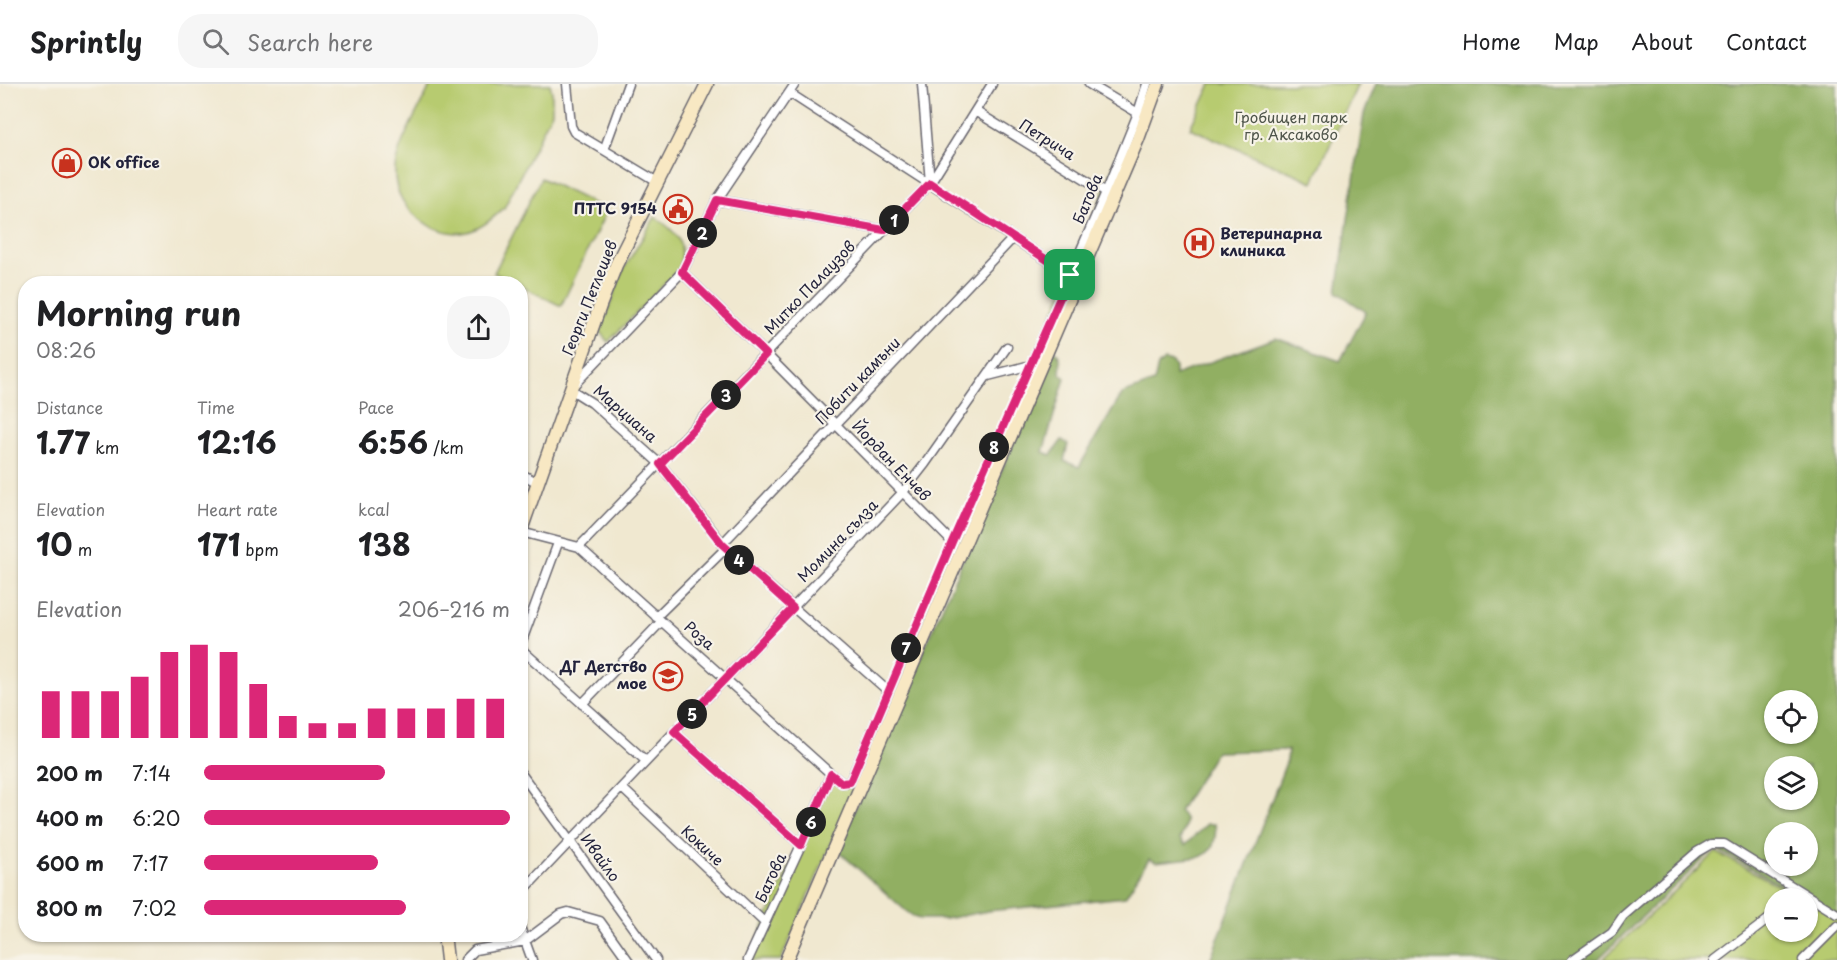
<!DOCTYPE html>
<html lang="en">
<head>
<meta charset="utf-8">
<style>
  :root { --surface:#fff; --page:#f6f6f6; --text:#202124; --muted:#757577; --line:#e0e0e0; --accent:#db2777 }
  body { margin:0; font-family:"Playpen Sans",sans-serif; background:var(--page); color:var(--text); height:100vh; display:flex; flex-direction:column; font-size:22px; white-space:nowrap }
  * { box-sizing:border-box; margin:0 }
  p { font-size:20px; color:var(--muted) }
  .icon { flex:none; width:33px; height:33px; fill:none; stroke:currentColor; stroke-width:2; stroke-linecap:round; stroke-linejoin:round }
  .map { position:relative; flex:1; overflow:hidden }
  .side { position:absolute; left:18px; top:192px; width:510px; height:666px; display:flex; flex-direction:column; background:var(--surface); border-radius:24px; box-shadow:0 2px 4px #0004 }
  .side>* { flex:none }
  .fabs { position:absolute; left:1764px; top:606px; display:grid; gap:12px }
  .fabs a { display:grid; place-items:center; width:54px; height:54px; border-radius:50%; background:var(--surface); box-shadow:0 2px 4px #0004; font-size:30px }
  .pin { position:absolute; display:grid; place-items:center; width:51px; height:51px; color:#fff; margin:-26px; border-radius:12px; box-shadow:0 3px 9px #0006 }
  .km { position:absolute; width:30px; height:30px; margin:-15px; border-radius:50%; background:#222; color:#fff; font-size:16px; line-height:30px; text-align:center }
  .round { display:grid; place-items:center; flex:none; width:63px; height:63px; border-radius:24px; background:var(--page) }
  .headline { display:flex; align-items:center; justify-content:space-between; height:102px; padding:0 18px }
  h1 { font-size:33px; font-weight:700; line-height:45px }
  .stats { display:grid; grid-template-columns:repeat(3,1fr); gap:9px; height:102px; padding:6px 18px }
  .stats div { display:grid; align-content:center }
  .stats b { font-size:30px; font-weight:700 }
  .stats small { font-size:16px; font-weight:400 }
  .stats p { font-size:16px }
  .chart { height:168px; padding:12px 18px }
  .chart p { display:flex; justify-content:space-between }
  .chart svg { width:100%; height:108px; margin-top:6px; stroke:var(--accent); stroke-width:6 }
  ul { padding:0 18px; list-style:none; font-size:20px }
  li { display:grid; grid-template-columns:96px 72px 1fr; align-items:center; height:45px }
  li i { height:15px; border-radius:8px; background:var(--accent) }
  header { display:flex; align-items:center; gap:36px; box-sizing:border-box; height:84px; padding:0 30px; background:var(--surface); border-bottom:2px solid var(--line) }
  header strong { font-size:28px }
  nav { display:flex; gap:33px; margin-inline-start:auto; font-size:21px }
  .search { width:420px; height:54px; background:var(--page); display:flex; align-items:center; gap:15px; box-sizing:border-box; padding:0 21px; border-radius:24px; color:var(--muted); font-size:22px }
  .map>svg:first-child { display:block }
</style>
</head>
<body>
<header>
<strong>Sprintly</strong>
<div class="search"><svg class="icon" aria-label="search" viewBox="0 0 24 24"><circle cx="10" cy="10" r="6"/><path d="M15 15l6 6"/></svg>Search here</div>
<nav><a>Home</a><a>Map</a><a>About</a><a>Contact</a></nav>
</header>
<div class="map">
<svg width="1837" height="876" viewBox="0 0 1837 876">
  <rect width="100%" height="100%" fill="#f7f3e8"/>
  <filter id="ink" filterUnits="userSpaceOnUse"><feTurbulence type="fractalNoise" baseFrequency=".0167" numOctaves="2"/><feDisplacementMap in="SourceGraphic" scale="12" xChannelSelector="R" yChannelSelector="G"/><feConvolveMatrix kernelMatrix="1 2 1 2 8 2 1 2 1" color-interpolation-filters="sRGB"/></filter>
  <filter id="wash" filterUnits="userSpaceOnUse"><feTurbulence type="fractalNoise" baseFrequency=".008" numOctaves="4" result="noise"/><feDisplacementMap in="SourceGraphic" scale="24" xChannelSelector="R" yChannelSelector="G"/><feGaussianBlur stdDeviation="1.35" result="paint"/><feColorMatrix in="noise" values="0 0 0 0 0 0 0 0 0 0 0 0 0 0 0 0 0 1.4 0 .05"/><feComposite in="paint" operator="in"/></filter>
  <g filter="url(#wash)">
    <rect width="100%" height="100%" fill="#f0e8d0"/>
    <path fill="#b7cb6f" stroke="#6c7655" stroke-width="1.5" d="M 431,0 L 550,0 L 552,8 L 552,28 L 504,124 C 492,135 478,148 461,149 C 426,149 393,121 395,85 C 396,62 421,22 431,0 Z
      M 1147,0 L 1153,0 L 1140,43 L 781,876 L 748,876 L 831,690 L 846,700 L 1070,191 Z
      M 1211,0 L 1358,0 L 1313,98 L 1190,44 Z
      M 541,94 L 607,126 L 561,222 L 521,202 L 520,200 L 515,199 L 494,189 Z
      M 655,133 C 676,147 686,157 680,184 L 608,258 L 600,248 L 623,186 Z
      M 1716,768 L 1802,814 L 1774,814 L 1774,848 L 1808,848 L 1808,817 L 1837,833 L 1837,876 L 1602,876 Z"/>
    <path fill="#91af62" stroke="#5a684e" stroke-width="1.5" fill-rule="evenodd" d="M 1376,0 L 1837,0 L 1837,832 L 1715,764 L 1597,876 L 1210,876 L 1287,676 L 1288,666 L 1216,668 L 1179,727 C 1190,736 1185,744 1180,755 L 1185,761 L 1207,740 L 1215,740 C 1217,753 1214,768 1200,773 L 1156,778 L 1149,775 L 1125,813 L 988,827 L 945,835 L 921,835 L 916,834 L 906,827 L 837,766 L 1054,266 C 1062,273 1061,279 1060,290 L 1065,294 L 1043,368 L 1051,371 L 1062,356 L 1068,360 L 1064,377 L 1079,383 L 1122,310 L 1154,298 L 1158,282 L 1164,276 L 1172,278 L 1175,284 L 1175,291 L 1276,254 L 1340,277 L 1366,228 L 1337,208 L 1364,30 ZM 1774,616 L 1808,616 L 1808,650 L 1774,650 ZM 1774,682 L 1808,682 L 1808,716 L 1774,716 ZM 1774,748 L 1808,748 L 1808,782 L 1774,782 Z"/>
  </g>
  <g filter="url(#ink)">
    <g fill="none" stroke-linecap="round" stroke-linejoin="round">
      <g stroke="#6a676f" stroke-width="11">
        <path id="minor" d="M 567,0 L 571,42 L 574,48 L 659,99
          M 795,0 L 717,116 L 682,188 L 570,305 L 592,319 L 660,380 L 726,464 L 888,607
          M 922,0 L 930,99
          M 1089,0 L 1138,29
          M 791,10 L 1070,191
          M 975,27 L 1106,108
          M 604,66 L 628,0
          M 717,116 L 884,146
          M 682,188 L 766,270 L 952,458
          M 988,292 L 1031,281
          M 520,389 L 538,399
          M 521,448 L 579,463 L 831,690 L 842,699 L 850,698 L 1106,108 L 1138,29 L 1147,0
          M 722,460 L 1013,154
          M 579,463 L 930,99 L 992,0
          M 656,533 L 726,464
          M 520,562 L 558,459
          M 520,564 L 646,677
          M 582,620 L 661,538
          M 674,648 L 801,761
          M 520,688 L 656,876
          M 622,704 L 765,839
          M 520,810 L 903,408 L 925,380 L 1007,263
          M 520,843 L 532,876
          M 465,876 L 475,866 L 525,857 L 561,830 L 568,828 L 600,837 L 628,876
          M 748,876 L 801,761 L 831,690
          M 1572,876 L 1612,848 L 1623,832 L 1697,768 L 1711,760 L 1724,760 L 1837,830
          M 1715,876 L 1774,831
          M 1803,876 L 1837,842"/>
      </g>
      <g stroke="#6a676f" stroke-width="15">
        <path id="secondary" d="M 520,449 L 601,219 L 616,181 L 707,0
          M 444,850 L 447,876
          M 786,876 L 1138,55 L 1158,0"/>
      </g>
      <use href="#minor" stroke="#fff" stroke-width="8"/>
      <use href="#secondary" stroke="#f8e8c3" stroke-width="12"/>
    </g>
  </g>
  <g fill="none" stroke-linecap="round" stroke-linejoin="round" filter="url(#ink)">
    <g stroke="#fff" stroke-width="12">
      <path id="route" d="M 930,99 L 1070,191 L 952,458 L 850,698 L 842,699 L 831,690 L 801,761 L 674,648 L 793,524 L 722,460 L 660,380 L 766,270 L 682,188 L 717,116 L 884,146 Z"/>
    </g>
    <use href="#route" stroke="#db2777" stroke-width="8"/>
  </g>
  <defs>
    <g id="shop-ring" transform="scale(1.5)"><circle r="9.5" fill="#f7f3e8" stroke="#c8321e" stroke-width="1.5"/><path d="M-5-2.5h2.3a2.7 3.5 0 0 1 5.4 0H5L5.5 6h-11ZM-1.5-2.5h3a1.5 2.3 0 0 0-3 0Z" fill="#c8321e"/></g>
    <g id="civic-ring" transform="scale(1.5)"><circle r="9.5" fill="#f7f3e8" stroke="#c8321e" stroke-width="1.5"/><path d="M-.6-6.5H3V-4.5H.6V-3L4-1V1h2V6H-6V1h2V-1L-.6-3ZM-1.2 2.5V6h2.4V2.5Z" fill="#c8321e"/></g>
    <g id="hospital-ring" transform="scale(1.5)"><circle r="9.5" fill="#f7f3e8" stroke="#c8321e" stroke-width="1.5"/><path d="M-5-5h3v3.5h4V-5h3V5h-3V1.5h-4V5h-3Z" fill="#c8321e"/></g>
    <g id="school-ring" transform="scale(1.5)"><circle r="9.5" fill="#f7f3e8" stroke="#c8321e" stroke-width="1.5"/><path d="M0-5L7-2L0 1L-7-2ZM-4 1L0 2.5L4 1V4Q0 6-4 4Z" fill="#c8321e"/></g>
  </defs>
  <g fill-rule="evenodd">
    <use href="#shop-ring" x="67" y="79"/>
    <use href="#civic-ring" x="678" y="125"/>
    <use href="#hospital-ring" x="1199" y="159"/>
    <use href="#school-ring" x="668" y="592"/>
  </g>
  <g text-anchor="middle" stroke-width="4.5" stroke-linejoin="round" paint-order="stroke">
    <g font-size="15" fill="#4f554b" stroke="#f7f3e8">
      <text x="1291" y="39">Гробищен парк<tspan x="1291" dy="17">гр. Аксаково</tspan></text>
    </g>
    <g font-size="15" fill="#22223b" stroke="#f7f3e8">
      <text transform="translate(1047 56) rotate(32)" y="5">Петрича</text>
      <text transform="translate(1088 115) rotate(-67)" y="5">Батова</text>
      <text transform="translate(810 204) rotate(-46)" y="5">Митко Палаузов</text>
      <text transform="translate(590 214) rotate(-68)" y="5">Георги Петлешев</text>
      <text transform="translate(858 297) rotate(-46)" y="5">Побити камъни</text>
      <text transform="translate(625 330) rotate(41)" y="5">Марциана</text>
      <text transform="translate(891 377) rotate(46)" y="5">Йордан Енчев</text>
      <text transform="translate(838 457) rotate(-46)" y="5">Момина сълза</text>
      <text transform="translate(699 552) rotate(41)" y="5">Роза</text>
      <text transform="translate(702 762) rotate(43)" y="5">Кокиче</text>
      <text transform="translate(600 774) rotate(54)" y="5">Ивайло</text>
      <text transform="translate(771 794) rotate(-65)" y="5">Батова</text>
    </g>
    <g font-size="15" font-weight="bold" fill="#22223b" stroke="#f7f3e8" text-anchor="start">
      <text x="88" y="84">OK office</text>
      <text x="657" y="130" text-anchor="end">ПТТС 9154</text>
      <text x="1220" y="155">Ветеринарна<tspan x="1220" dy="17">клиника</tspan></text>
      <text x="647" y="588" text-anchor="end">ДГ Детство<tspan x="647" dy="17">мое</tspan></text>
    </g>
  </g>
</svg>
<div class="fabs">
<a><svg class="icon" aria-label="locate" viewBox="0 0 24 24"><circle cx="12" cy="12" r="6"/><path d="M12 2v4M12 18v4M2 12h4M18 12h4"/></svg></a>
<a><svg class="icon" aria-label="layers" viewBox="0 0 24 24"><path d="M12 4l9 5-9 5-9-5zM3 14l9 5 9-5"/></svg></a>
<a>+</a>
<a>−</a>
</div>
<div class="pin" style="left:1070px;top:191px;background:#1e9e55"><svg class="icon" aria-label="arrive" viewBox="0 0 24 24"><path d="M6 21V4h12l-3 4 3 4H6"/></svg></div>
<b class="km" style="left:894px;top:136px">1</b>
<b class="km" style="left:702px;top:149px">2</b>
<b class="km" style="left:726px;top:311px">3</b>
<b class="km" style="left:739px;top:476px">4</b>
<b class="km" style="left:692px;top:630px">5</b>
<b class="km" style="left:811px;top:738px">6</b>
<b class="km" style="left:906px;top:564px">7</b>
<b class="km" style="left:994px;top:363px">8</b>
<section class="side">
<div class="headline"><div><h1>Morning run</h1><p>08:26</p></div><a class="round"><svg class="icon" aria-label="share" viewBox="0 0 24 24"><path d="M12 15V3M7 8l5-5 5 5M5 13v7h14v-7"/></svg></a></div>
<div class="stats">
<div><p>Distance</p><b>1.77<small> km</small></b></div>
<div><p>Time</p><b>12:16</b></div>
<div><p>Pace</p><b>6:56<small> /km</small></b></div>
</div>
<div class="stats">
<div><p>Elevation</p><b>10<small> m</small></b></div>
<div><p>Heart rate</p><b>171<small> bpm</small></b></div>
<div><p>kcal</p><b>138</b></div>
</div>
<div class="chart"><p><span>Elevation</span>206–216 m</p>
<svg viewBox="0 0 160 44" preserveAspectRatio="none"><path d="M5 44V25M15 44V25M25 44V25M35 44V19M45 44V9M55 44V6M65 44V9M75 44V22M85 44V35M95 44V38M105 44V38M115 44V32M125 44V32M135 44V32M145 44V28M155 44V28"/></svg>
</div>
<ul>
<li><b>200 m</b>7:14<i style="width:59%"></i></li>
<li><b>400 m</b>6:20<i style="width:100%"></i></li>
<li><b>600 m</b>7:17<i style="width:57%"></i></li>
<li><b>800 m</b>7:02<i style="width:66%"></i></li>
</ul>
</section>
</div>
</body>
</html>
